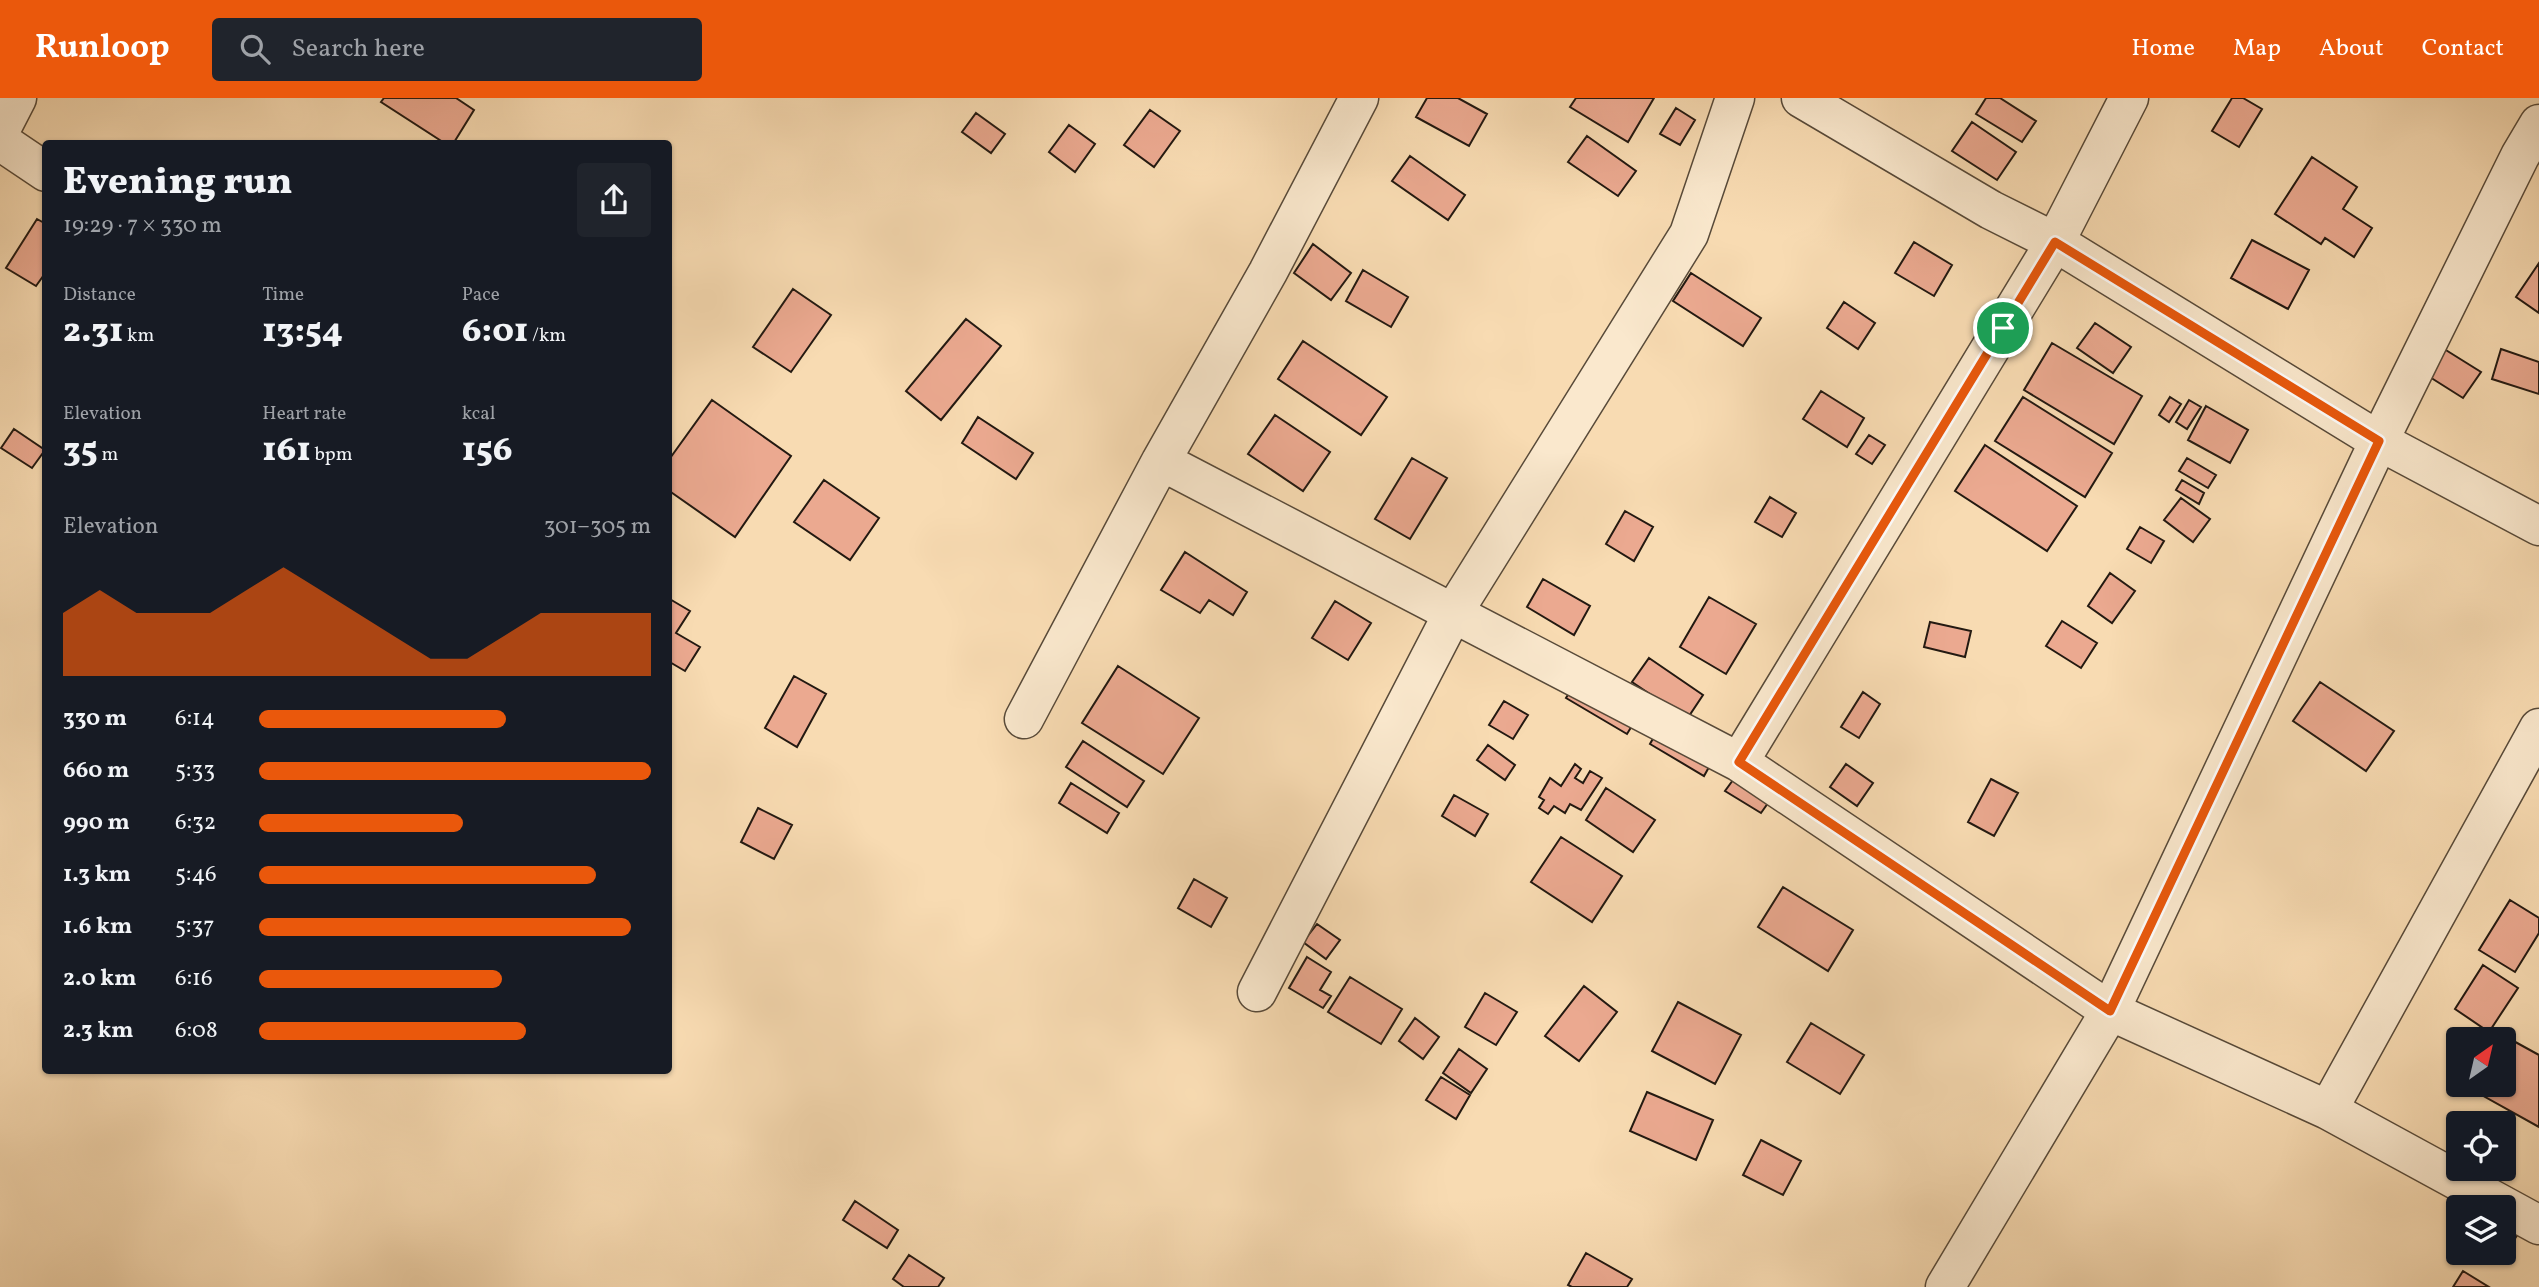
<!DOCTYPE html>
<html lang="en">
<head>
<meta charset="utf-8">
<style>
  :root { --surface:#171b24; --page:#20242c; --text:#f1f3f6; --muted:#9ea1a6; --accent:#ea580c }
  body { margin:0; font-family:Vollkorn,serif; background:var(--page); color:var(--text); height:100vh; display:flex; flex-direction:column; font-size:26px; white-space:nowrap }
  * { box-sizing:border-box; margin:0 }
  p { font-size:23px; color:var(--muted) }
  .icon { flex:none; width:38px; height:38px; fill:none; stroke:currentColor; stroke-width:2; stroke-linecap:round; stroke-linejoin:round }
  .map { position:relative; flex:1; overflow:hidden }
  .panel { position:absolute; left:42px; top:42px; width:630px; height:934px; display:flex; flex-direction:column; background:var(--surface); border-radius:7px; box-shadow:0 2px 5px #0004 }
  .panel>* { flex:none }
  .needle { width:46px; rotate:34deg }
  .tools { position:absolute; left:2446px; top:929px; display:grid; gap:14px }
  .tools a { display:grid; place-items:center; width:70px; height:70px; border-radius:7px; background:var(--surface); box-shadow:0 2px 5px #0004; font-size:35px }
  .pin { position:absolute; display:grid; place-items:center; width:60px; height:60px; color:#fff; margin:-30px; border:4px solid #fff; border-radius:50%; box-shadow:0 2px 7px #0007 }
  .round { display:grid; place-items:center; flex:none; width:74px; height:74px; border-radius:7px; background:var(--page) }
  .headline { display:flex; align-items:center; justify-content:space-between; height:119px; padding:0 21px }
  h1 { font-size:38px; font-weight:800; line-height:52px }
  .figures { display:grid; grid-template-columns:repeat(3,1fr); gap:10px; height:119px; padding:7px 21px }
  .figures div { display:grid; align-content:center }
  .figures b { font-size:35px; font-weight:800 }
  .figures small { font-size:19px; font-weight:400 }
  .figures p { font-size:19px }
  .chart { height:196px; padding:14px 21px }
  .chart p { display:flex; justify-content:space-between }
  .chart svg { width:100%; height:126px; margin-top:7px; fill:var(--accent); opacity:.7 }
  ul { padding:0 21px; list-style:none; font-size:23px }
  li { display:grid; grid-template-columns:112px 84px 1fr; align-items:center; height:52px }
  li i { height:18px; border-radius:9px; background:var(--accent) }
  header { display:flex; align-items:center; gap:42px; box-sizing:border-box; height:98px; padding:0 35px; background:var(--accent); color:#fff }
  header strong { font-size:33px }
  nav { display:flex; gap:38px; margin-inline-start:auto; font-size:24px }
  .search { width:490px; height:63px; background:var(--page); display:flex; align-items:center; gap:18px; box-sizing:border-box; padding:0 24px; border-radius:7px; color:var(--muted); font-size:26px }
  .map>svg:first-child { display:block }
</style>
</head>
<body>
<header>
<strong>Runloop</strong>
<div class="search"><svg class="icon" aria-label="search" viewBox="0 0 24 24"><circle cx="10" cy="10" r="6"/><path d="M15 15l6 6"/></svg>Search here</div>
<nav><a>Home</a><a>Map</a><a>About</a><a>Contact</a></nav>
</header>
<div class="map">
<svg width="2539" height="1189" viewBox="0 0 2539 1189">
  <rect width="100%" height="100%" fill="#f8dbb2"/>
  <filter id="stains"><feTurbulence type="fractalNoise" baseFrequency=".00286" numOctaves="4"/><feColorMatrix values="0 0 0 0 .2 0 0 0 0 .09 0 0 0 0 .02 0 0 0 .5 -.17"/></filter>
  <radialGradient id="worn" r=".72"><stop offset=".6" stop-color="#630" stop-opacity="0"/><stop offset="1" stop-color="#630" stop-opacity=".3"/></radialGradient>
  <path fill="#eba990" stroke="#231911" stroke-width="2" d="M 384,0 L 456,0 L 474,12 L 453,46 L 446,46 L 381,4 Z
    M 1427,0 L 1458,0 L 1487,16 L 1469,48 L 1416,19 Z
    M 1576,0 L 1654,0 L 1628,44 L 1570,9 Z
    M 1986,0 L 2000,0 L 2036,23 L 2022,44 L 1976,16 Z
    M 2232,0 L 2243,0 L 2262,11 L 2239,49 L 2212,33 Z
    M 1676,10 L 1695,22 L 1680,47 L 1660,36 Z
    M 1150,12 L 1180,33 L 1154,69 L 1124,47 Z
    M 976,15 L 1005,36 L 991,55 L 962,34 Z
    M 1972,24 L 2016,54 L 1997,82 L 1952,53 Z
    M 1069,27 L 1095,46 L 1075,74 L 1049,54 Z
    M 1587,38 L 1636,73 L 1618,98 L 1568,64 Z
    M 1410,58 L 1465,97 L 1448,122 L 1392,83 Z
    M 2312,59 L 2357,89 L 2343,111 L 2372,130 L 2354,159 L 2325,140 L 2321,146 L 2275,116 Z
    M 37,121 L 46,126 L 46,174 L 36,188 L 6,170 Z
    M 2252,142 L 2309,172 L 2288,211 L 2231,180 Z
    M 1914,144 L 1952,167 L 1934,198 L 1895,175 Z
    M 1313,146 L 1351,175 L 1331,202 L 1294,175 Z
    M 2539,165 L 2539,215 L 2516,199 Z
    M 1363,172 L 1408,199 L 1391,229 L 1346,203 Z
    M 1691,175 L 1761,220 L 1743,248 L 1673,203 Z
    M 793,191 L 831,217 L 791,274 L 753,249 Z
    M 1844,204 L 1875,225 L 1858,251 L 1827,230 Z
    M 966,221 L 1001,248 L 941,322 L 906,293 Z
    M 2095,225 L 2131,249 L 2113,275 L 2077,250 Z
    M 1303,243 L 1387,299 L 1361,337 L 1278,281 Z
    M 2052,245 L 2142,298 L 2114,346 L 2024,292 Z
    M 2441,249 L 2481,274 L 2463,300 L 2425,276 Z
    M 2501,251 L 2539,264 L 2539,296 L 2492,281 Z
    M 1821,293 L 1864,320 L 1847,349 L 1803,321 Z
    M 2023,299 L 2112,355 L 2085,399 L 1995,343 Z
    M 2170,299 L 2181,306 L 2169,324 L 2159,317 Z
    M 712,302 L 791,358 L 735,439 L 668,392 L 668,363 Z
    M 2189,302 L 2201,309 L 2187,331 L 2176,324 Z
    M 2206,308 L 2248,332 L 2230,365 L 2188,342 Z
    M 1275,317 L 1330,354 L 1303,393 L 1248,356 Z
    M 978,319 L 1033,355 L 1016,381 L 962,345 Z
    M 14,331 L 45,352 L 32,370 L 1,350 Z
    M 1869,337 L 1885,347 L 1872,366 L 1856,356 Z
    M 1985,347 L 2077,408 L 2047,453 L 1955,393 Z
    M 1412,360 L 1447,380 L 1410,441 L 1375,421 Z
    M 2187,360 L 2216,377 L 2208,390 L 2179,373 Z
    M 824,382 L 879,420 L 850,462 L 794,424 Z
    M 2182,382 L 2204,395 L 2199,406 L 2176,392 Z
    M 1770,399 L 1796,415 L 1782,439 L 1755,424 Z
    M 2181,400 L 2210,421 L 2193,444 L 2164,422 Z
    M 1625,413 L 1653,429 L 1634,463 L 1606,446 Z
    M 2140,429 L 2164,443 L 2151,465 L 2127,451 Z
    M 1185,454 L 1247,494 L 1233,517 L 1209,502 L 1200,515 L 1161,492 Z
    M 2110,475 L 2135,493 L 2112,525 L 2088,508 Z
    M 1543,481 L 1590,508 L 1574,537 L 1527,509 Z
    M 1709,499 L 1756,526 L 1726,576 L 1680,549 Z
    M 668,500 L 690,513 L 676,535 L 700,549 L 685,573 L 668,563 Z
    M 1335,503 L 1371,525 L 1348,562 L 1312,540 Z
    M 2062,523 L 2097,545 L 2081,570 L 2046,548 Z
    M 1930,524 L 1971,533 L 1965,559 L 1924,549 Z
    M 1649,560 L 1703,597 L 1687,621 L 1632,584 Z
    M 1118,568 L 1199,620 L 1163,676 L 1082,625 Z
    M 794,578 L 826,596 L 797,649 L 765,630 Z
    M 2320,584 L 2394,633 L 2366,673 L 2293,623 Z
    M 1573,589 L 1633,626 L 1627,636 L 1566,600 Z
    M 1863,594 L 1880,606 L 1859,640 L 1841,629 Z
    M 1504,603 L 1528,617 L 1513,641 L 1489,627 Z
    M 1655,637 L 1709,669 L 1704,678 L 1650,646 Z
    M 1083,643 L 1144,683 L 1127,709 L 1066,669 Z
    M 1488,647 L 1515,667 L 1505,682 L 1477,662 Z
    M 1575,666 L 1581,671 L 1575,680 L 1583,685 L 1590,673 L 1602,680 L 1581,712 L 1570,706 L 1565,715 L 1554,708 L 1548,716 L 1539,710 L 1544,702 L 1539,699 L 1550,680 L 1561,688 Z
    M 1846,666 L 1873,685 L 1857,708 L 1830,689 Z
    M 1991,681 L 2018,695 L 1994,738 L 1968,724 Z
    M 1733,682 L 1768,705 L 1761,715 L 1725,693 Z
    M 1071,685 L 1119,715 L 1107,735 L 1059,705 Z
    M 1606,690 L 1655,722 L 1633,754 L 1586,722 Z
    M 1454,697 L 1488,716 L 1475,738 L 1442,718 Z
    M 758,710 L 792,727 L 774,761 L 741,744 Z
    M 1561,739 L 1622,778 L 1592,824 L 1531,784 Z
    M 1194,781 L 1227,800 L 1211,829 L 1178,810 Z
    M 1783,789 L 1853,832 L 1828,873 L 1758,829 Z
    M 2510,802 L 2539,820 L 2539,835 L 2515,874 L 2479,852 Z
    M 1317,826 L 1340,842 L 1326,861 L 1303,844 Z
    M 1307,859 L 1331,874 L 1320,892 L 1331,898 L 1323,910 L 1289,890 Z
    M 2483,867 L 2518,890 L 2489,934 L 2455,911 Z
    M 1350,879 L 1402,911 L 1381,946 L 1328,914 Z
    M 1584,888 L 1617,914 L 1579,963 L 1545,938 Z
    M 1485,895 L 1517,914 L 1496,947 L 1465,929 Z
    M 1678,904 L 1741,937 L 1715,986 L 1652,953 Z
    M 1415,920 L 1439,939 L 1423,961 L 1399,943 Z
    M 1811,925 L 1864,957 L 1840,996 L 1787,964 Z
    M 2499,935 L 2539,957 L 2539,1029 L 2469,990 L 2471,987 L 2504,987 L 2504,942 L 2495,942 Z
    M 1459,951 L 1487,971 L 1471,995 L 1443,975 Z
    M 1441,979 L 1470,997 L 1456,1021 L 1426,1002 Z
    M 1647,994 L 1713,1022 L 1696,1062 L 1630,1033 Z
    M 1761,1042 L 1801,1063 L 1783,1097 L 1743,1077 Z
    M 855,1103 L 898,1132 L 887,1150 L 843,1122 Z
    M 2504,1126 L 2519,1134 L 2510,1149 L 2504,1146 Z
    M 1586,1155 L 1632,1181 L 1627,1189 L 1572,1189 L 1568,1187 Z
    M 909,1157 L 944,1180 L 938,1189 L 904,1189 L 893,1181 Z
    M 2463,1173 L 2489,1189 L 2453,1189 Z"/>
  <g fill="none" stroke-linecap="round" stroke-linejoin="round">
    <g stroke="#584a39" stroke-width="41">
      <path id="minor" d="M 1801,0 L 1991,112 L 2055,144 L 2379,343 L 2539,428
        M 0,33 L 17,0
        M 0,43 L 46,74
        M 1161,363 L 1739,664 L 2110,913 L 2328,1012 L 2539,1127
        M 1024,621 L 1161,363 L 1268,174 L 1359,0
        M 1739,664 L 2055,144 L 2129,0
        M 1257,894 L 1453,515 L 1689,136 L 1735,0
        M 2328,1012 L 2539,630
        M 1945,1189 L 2110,913 L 2379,343 L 2520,58 L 2539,26"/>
    </g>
    <use href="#minor" stroke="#fae8cd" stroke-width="38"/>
  </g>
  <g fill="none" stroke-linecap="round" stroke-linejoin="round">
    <g stroke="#fff" stroke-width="14">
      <path id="route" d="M 2055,144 L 2379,343 L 2110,913 L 1739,664 Z"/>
    </g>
    <use href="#route" stroke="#ea580c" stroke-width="9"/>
  </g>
  <rect width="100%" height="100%" filter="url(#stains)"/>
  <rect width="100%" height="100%" fill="url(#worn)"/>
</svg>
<div class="tools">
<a><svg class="needle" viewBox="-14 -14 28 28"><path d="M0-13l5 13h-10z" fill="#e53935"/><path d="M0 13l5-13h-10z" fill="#9ea1a6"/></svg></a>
<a><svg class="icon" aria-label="locate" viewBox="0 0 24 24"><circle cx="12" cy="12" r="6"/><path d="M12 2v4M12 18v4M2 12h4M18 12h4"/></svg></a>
<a><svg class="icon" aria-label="layers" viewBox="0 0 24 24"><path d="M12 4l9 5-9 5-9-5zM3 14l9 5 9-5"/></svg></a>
</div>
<div class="pin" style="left:2003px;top:230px;background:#1e9e55"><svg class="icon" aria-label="arrive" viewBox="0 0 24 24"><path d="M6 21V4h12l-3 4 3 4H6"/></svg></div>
<section class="panel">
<div class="headline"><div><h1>Evening run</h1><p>19:29 · 7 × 330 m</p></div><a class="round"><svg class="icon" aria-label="share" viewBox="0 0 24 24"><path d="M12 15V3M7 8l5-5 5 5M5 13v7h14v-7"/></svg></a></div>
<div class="figures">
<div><p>Distance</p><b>2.31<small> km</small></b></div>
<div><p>Time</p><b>13:54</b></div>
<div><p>Pace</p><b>6:01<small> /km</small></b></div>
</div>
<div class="figures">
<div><p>Elevation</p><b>35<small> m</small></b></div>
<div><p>Heart rate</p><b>161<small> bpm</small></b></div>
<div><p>kcal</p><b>156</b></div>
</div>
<div class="chart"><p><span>Elevation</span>301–305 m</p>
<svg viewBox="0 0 160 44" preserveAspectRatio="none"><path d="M0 44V22L10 14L20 22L30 22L40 22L50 14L60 6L70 14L80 22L90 30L100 38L110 38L120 30L130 22L140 22L150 22L160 22V44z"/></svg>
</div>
<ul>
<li><b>330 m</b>6:14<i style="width:63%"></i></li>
<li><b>660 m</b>5:33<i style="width:100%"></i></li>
<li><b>990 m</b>6:32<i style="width:52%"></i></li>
<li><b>1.3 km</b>5:46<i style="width:86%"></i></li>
<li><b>1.6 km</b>5:37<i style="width:95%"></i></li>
<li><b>2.0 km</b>6:16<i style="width:62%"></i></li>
<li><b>2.3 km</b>6:08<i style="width:68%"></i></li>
</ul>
</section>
</div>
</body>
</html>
